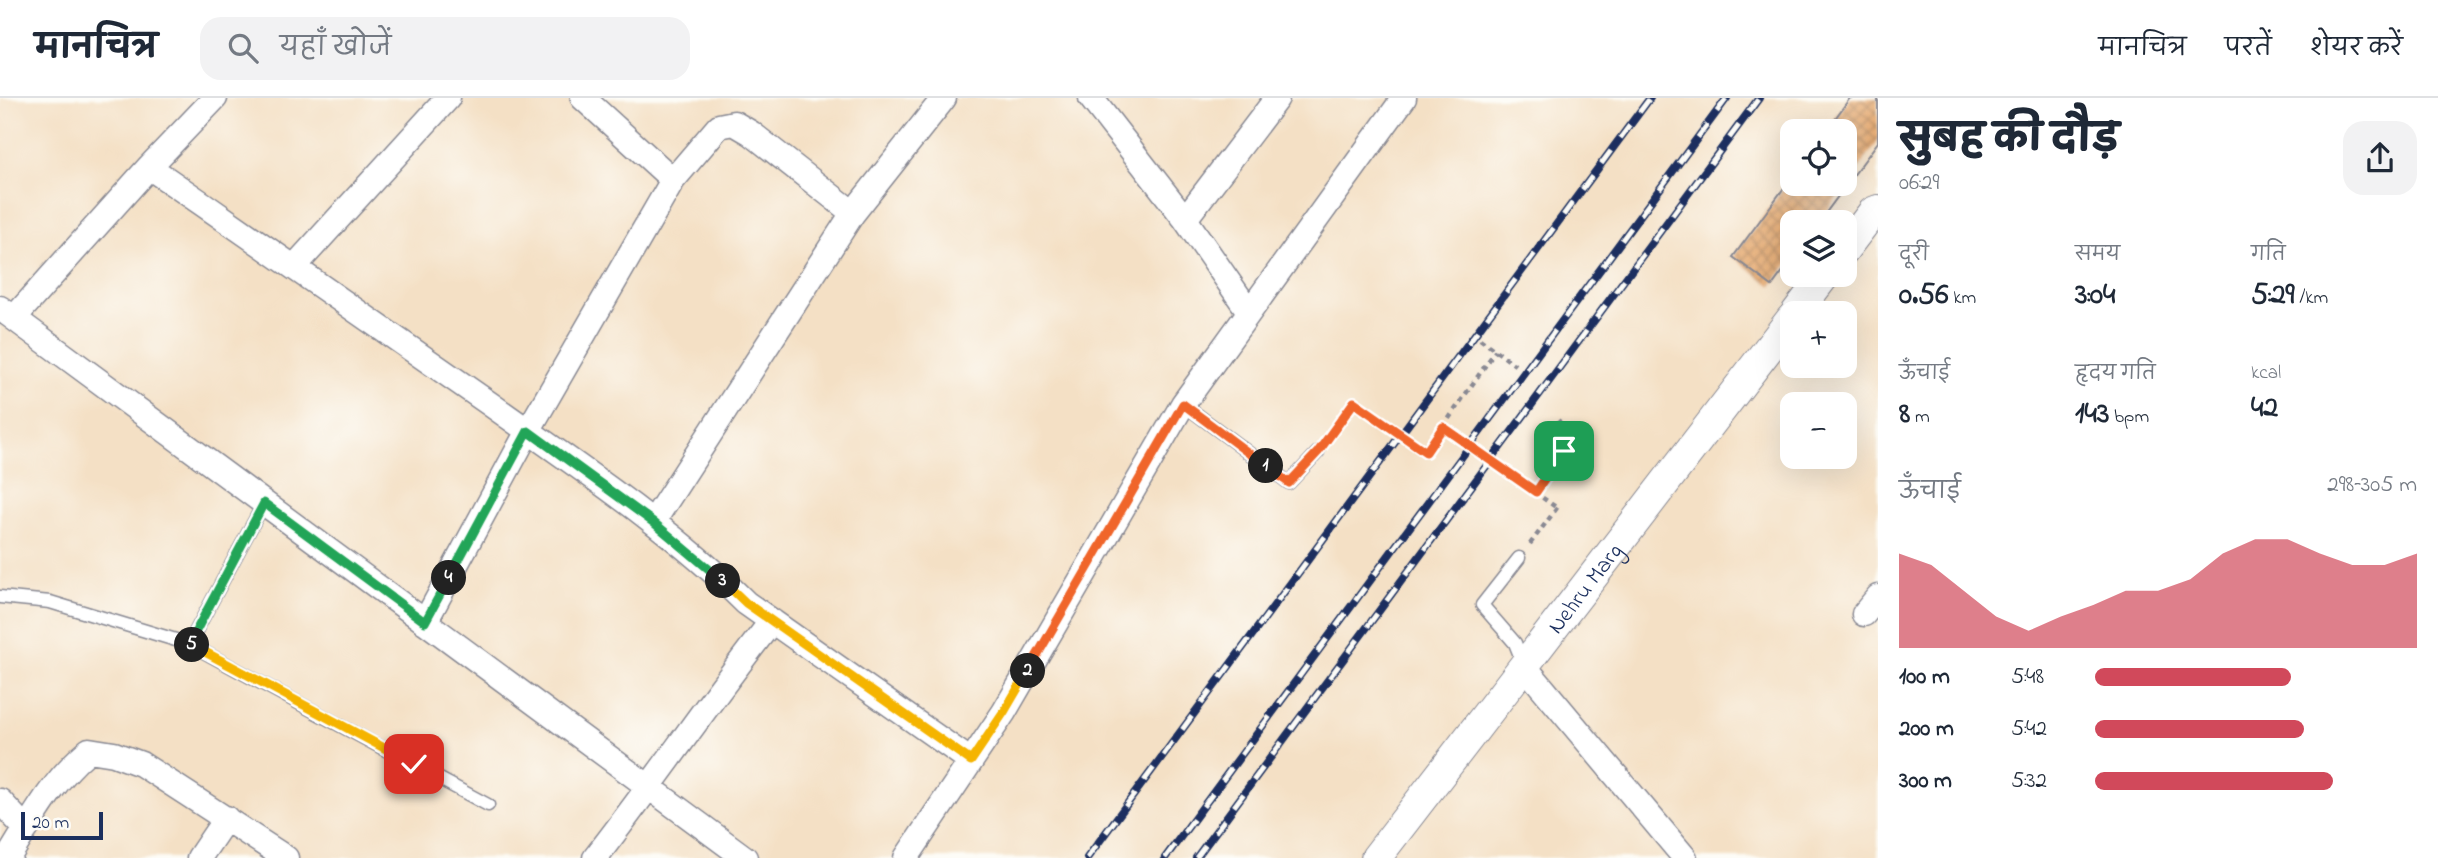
<!DOCTYPE html>
<html lang="hi">
<head>
<meta charset="utf-8">
<style>
  :root { --surface:#fff; --page:#f2f2f3; --text:#1f2937; --muted:#747a83; --line:#e0e1e3; --accent:#d1495b }
  body { margin:0; font-family:"Indie Flower","Playpen Sans Deva",sans-serif; background:var(--page); color:var(--text); height:100vh; display:flex; flex-direction:column; font-size:26px; white-space:nowrap }
  * { box-sizing:border-box; margin:0 }
  p { font-size:23px; color:var(--muted) }
  .icon { flex:none; width:38px; height:38px; fill:none; stroke:currentColor; stroke-width:2; stroke-linecap:round; stroke-linejoin:round }
  .map { position:relative; flex:1; overflow:hidden }
  .side { display:flex; flex-direction:column; background:var(--surface); width:560px }
  .side>* { flex:none }
  .tools { position:absolute; left:1780px; top:21px; display:grid; gap:14px }
  .tools a { display:grid; place-items:center; width:77px; height:77px; border-radius:14px; background:var(--surface); box-shadow:0 7px 28px #0002; font-size:35px }
  .scale { position:absolute; left:21px; bottom:18px; width:82px; box-sizing:border-box; padding-left:7px; border:4px solid #1b2f5e; border-top:0; font-size:19px; line-height:24px; white-space:nowrap; color:#1b2f5e; -webkit-text-stroke:5px #fdfcf7; paint-order:stroke }
  .pin { position:absolute; display:grid; place-items:center; width:60px; height:60px; color:#fff; margin:-30px; border-radius:14px; box-shadow:0 4px 10px #0006 }
  .km { position:absolute; width:35px; height:35px; margin:-18px; border-radius:50%; background:#222; color:#fff; font-size:19px; line-height:35px; text-align:center }
  .round { display:grid; place-items:center; flex:none; width:74px; height:74px; border-radius:21px; background:var(--page) }
  .head { display:flex; align-items:center; justify-content:space-between; height:119px; padding:0 21px }
  h1 { font-size:38px; font-weight:800; line-height:52px }
  .figures { display:grid; grid-template-columns:repeat(3,1fr); gap:10px; height:119px; padding:7px 21px }
  .figures div { display:grid; align-content:center }
  .figures b { font-size:30px; font-weight:800 }
  .figures small { font-size:19px; font-weight:400 }
  .figures p { font-size:19px }
  .chart { height:196px; padding:14px 21px }
  .chart p { display:flex; justify-content:space-between }
  .chart svg { width:100%; height:126px; margin-top:7px; fill:var(--accent); opacity:.7 }
  ul { padding:0 21px; list-style:none; font-size:23px }
  li { display:grid; grid-template-columns:112px 84px 1fr; align-items:center; height:52px }
  li i { height:18px; border-radius:9px; background:var(--accent) }
  header { display:flex; align-items:center; gap:42px; box-sizing:border-box; height:98px; padding:0 35px; background:var(--surface); border-bottom:2px solid var(--line) }
  header strong { font-size:33px }
  nav { display:flex; gap:38px; margin-inline-start:auto; font-size:24px }
  .search { width:490px; height:63px; background:var(--page); display:flex; align-items:center; gap:18px; box-sizing:border-box; padding:0 24px; border-radius:21px; color:var(--muted); font-size:26px }
  main { display:flex; flex:1; min-height:0 }
  .map>svg:first-child { display:block }
</style>
</head>
<body>
<header>
<strong>मानचित्र</strong>
<div class="search"><svg class="icon" aria-label="search" viewBox="0 0 24 24"><circle cx="10" cy="10" r="6"/><path d="M15 15l6 6"/></svg>यहाँ खोजें</div>
<nav><a>मानचित्र</a><a>परतें</a><a>शेयर करें</a></nav>
</header>
<main>
<div class="map">
<svg width="1878" height="760" viewBox="0 0 1878 760">
  <defs>
    <pattern id="building-cross-hatch" width="8" height="8" patternUnits="userSpaceOnUse" patternTransform="scale(1.75)"><rect width="8" height="8" fill="#e3a467"/><path d="M0 0l8 8M0 8l8-8" fill="none" stroke="#b78658"/></pattern>
  </defs>
  <rect width="100%" height="100%" fill="#fdfcf7"/>
  <filter id="ink" filterUnits="userSpaceOnUse"><feTurbulence type="fractalNoise" baseFrequency=".0143" numOctaves="2"/><feDisplacementMap in="SourceGraphic" scale="14" xChannelSelector="R" yChannelSelector="G"/><feConvolveMatrix kernelMatrix="1 2 1 2 8 2 1 2 1" color-interpolation-filters="sRGB"/></filter>
  <filter id="wash" filterUnits="userSpaceOnUse"><feTurbulence type="fractalNoise" baseFrequency=".00686" numOctaves="4" result="noise"/><feDisplacementMap in="SourceGraphic" scale="28" xChannelSelector="R" yChannelSelector="G"/><feGaussianBlur stdDeviation="1.57" result="paint"/><feColorMatrix in="noise" values="0 0 0 0 0 0 0 0 0 0 0 0 0 0 0 0 0 1.4 0 .05"/><feComposite in="paint" operator="in"/></filter>
  <g filter="url(#wash)">
    <rect width="100%" height="100%" fill="#f4e0c5"/>
    <g id="blocks">
      <path fill="url(#building-cross-hatch)" d="M 1850,0 L 1878,0 L 1878,44 L 1819,124 L 1792,124 L 1792,161 L 1772,188 L 1733,159 L 1792,79 L 1792,86 L 1844,86 L 1844,33 L 1826,33 Z"/>
    </g>
  </g>
  <g filter="url(#ink)">
    <use href="#blocks" fill-opacity="0" stroke="#888892" stroke-width="2"/>
    <g fill="none" stroke-linecap="round" stroke-linejoin="round">
      <g stroke="#888892" stroke-width="15">
        <path id="service" d="M 1183,306 L 1289,385 L 1318,354
          M 1519,460 L 1482,507 L 1515,545 L 1523,565
          M 0,499 L 50,504 L 189,546 L 488,707
          M 189,546 L 264,405"/>
      </g>
      <g stroke="#888892" stroke-width="27">
        <path id="minor" d="M 583,0 L 673,82
          M 1091,0 L 1185,121 L 1248,212
          M 149,69 C 263,147 376,226 490,306 C 577,368 670,429 746,505 L 971,663
          M 1185,121 L 1277,0
          M 294,169 L 448,0
          M 0,210 L 745,760
          M 14,220 L 149,69 L 215,0
          M 653,424 L 853,115 L 944,0
          M 1864,516 L 1878,499
          M 425,524 L 528,333 L 673,82 L 719,28 L 734,25 L 751,35 L 853,115
          M 1525,569 L 1685,760
          M 0,703 L 26,731
          M 8,760 C 33,720 52,683 89,652 L 114,656 L 141,666 L 286,760
          M 199,760 L 226,720
          M 595,760 C 656,682 711,600 772,523
          M 906,760 L 1004,614 L 1183,306 L 1404,0"/>
      </g>
      <g stroke="#888892" stroke-width="32">
        <g id="tertiary">
          <path d="M 1844,152 L 1873,114 L 1878,112"/>
          <path d="M 1796,215 L 1825,177"/>
          <path id="s1" d="M 1376,760 L 1792,220"/>
        </g>
      </g>
      <path stroke="#888892" stroke-width="4.5" stroke-dasharray="5 5" stroke-linecap="butt" d="M 1480,241 L 1515,267
        M 1443,329 L 1496,252
        M 1328,340 L 1354,304
        M 1536,394 L 1564,353 L 1565,331 L 1558,322
        M 1530,446 L 1557,410"/>
      <use href="#service" stroke="#fff" stroke-width="12"/>
      <use href="#minor" stroke="#fff" stroke-width="24"/>
      <use href="#tertiary" stroke="#fff" stroke-width="30"/>
      <g stroke="#1b2f5e" stroke-width="8">
        <path id="rail" d="M 1087,760 L 1650,0
          M 1165,760 L 1727,0
          M 1196,760 L 1759,0"/>
      </g>
      <use href="#rail" stroke="#fdfcf7" stroke-width="5" stroke-dasharray="16" stroke-linecap="butt"/>
      <path stroke="#888892" stroke-width="4.5" stroke-dasharray="5 5" stroke-linecap="butt" d="M 1354,304 L 1426,354 L 1443,329 L 1557,410"/>
    </g>
  </g>
  <g fill="none" stroke-linecap="round" stroke-linejoin="round" filter="url(#ink)">
    <g stroke="#fff" stroke-width="14">
      <path id="split-1" d="M 1266,368 L 1289,385 L 1318,354 L 1354,304 L 1426,354 L 1443,329 L 1536,394 L 1564,353"/>
    </g>
    <g stroke="#fff" stroke-width="14">
      <path id="split-2" d="M 1028,573 L 1183,306 L 1266,368"/>
    </g>
    <g stroke="#fff" stroke-width="14">
      <path id="split-3" d="M 723,483 L 746,505 L 971,663 L 1004,614 L 1028,573"/>
    </g>
    <g stroke="#fff" stroke-width="14">
      <path id="split-4" d="M 449,480 L 528,333 L 653,424 L 723,483"/>
    </g>
    <g stroke="#fff" stroke-width="14">
      <path id="split-5" d="M 192,547 L 189,546 L 264,405 L 425,524 L 449,480"/>
    </g>
    <g stroke="#fff" stroke-width="14">
      <path id="split-6" d="M 192,547 L 414,666"/>
    </g>
    <use href="#split-1" stroke="#f0652b" stroke-width="9"/>
    <use href="#split-2" stroke="#f0652b" stroke-width="9"/>
    <use href="#split-3" stroke="#f5b400" stroke-width="9"/>
    <use href="#split-4" stroke="#22a559" stroke-width="9"/>
    <use href="#split-5" stroke="#22a559" stroke-width="9"/>
    <use href="#split-6" stroke="#f5b400" stroke-width="9"/>
  </g>
  <g text-anchor="middle" stroke-width="6" stroke-linejoin="round" paint-order="stroke">
    <g font-size="23" fill="#1b2f5e" stroke="#fdfcf7">
      <text dy="8" stroke="none"><textPath href="#s1" startOffset="341">Nehru Marg</textPath></text>
    </g>
  </g>
</svg>
<div class="tools">
<a><svg class="icon" aria-label="locate" viewBox="0 0 24 24"><circle cx="12" cy="12" r="6"/><path d="M12 2v4M12 18v4M2 12h4M18 12h4"/></svg></a>
<a><svg class="icon" aria-label="layers" viewBox="0 0 24 24"><path d="M12 4l9 5-9 5-9-5zM3 14l9 5 9-5"/></svg></a>
<a>+</a>
<a>−</a>
</div>
<div class="scale">20 m</div>
<div class="pin" style="left:1564px;top:353px;background:#1e9e55"><svg class="icon" aria-label="arrive" viewBox="0 0 24 24"><path d="M6 21V4h12l-3 4 3 4H6"/></svg></div>
<div class="pin" style="left:414px;top:666px;background:#d93025"><svg class="icon" aria-label="check" viewBox="0 0 24 24"><path d="M5 12l5 5 9-10"/></svg></div>
<b class="km" style="left:1266px;top:368px">1</b>
<b class="km" style="left:1028px;top:573px">2</b>
<b class="km" style="left:723px;top:483px">3</b>
<b class="km" style="left:449px;top:480px">4</b>
<b class="km" style="left:192px;top:547px">5</b>
</div>
<section class="side">
<div class="head"><div><h1>सुबह की दौड़</h1><p>06:29</p></div><a class="round"><svg class="icon" aria-label="share" viewBox="0 0 24 24"><path d="M12 15V3M7 8l5-5 5 5M5 13v7h14v-7"/></svg></a></div>
<div class="figures">
<div><p>दूरी</p><b>0.56<small> km</small></b></div>
<div><p>समय</p><b>3:04</b></div>
<div><p>गति</p><b>5:29<small> /km</small></b></div>
</div>
<div class="figures">
<div><p>ऊँचाई</p><b>8<small> m</small></b></div>
<div><p>हृदय गति</p><b>143<small> bpm</small></b></div>
<div><p>kcal</p><b>42</b></div>
</div>
<div class="chart"><p><span>ऊँचाई</span>298–305 m</p>
<svg viewBox="0 0 160 44" preserveAspectRatio="none"><path d="M0 44V11L10 15L20 24L30 33L40 38L50 33L60 29L70 24L80 24L90 20L100 11L110 6L120 6L130 11L140 15L150 15L160 11V44z"/></svg>
</div>
<ul>
<li><b>100 m</b>5:48<i style="width:61%"></i></li>
<li><b>200 m</b>5:42<i style="width:65%"></i></li>
<li><b>300 m</b>5:32<i style="width:74%"></i></li>
</ul>
</section>
</main>
</body>
</html>
